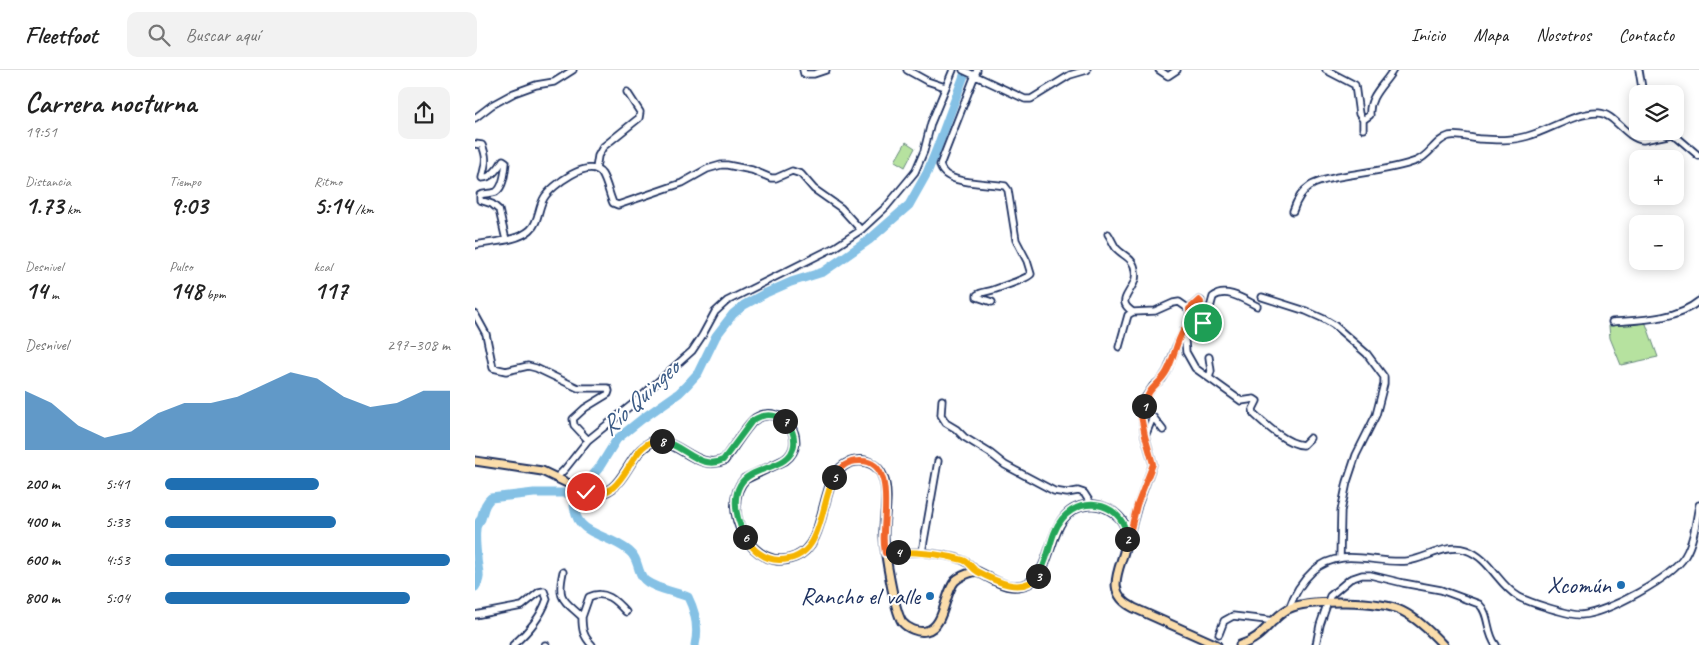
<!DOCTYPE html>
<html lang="es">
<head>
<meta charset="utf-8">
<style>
  :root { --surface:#fff; --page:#f2f2f2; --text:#222; --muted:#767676; --line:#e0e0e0; --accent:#1f6fb2 }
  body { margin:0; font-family:Caveat,sans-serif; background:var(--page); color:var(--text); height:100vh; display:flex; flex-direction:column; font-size:19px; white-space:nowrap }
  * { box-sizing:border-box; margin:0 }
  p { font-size:16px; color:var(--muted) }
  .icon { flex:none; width:28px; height:28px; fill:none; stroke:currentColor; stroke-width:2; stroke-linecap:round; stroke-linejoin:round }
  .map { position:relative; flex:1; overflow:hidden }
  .drawer { display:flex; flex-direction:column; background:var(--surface); width:475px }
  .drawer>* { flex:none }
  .fabs { position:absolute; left:1154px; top:15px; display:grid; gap:10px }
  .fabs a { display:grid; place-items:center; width:55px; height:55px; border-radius:10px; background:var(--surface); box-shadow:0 2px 12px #0003; font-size:25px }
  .pin { position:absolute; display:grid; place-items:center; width:42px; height:42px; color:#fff; margin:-21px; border:2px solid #fff; border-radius:50%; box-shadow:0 1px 5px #0007 }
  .km { position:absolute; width:25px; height:25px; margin:-12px; border-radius:50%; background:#222; color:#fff; font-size:14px; line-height:25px; text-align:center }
  .round { display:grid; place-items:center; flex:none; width:52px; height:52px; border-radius:10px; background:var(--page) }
  .headline { display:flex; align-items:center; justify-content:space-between; height:85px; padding:0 25px }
  h1 { font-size:28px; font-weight:600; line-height:38px }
  .stats { display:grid; grid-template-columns:repeat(3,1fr); gap:8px; height:85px; padding:5px 25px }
  .stats div { display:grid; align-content:center }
  .stats b { font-size:25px; font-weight:600 }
  .stats small { font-size:14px; font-weight:400 }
  .stats p { font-size:14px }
  .chart { height:140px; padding:10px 25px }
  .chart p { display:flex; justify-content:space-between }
  .chart svg { width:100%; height:90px; margin-top:5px; fill:var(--accent); opacity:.7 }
  ul { padding:0 25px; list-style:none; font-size:16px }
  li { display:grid; grid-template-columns:80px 60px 1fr; align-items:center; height:38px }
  li i { height:12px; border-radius:6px; background:var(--accent) }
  header { display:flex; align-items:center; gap:30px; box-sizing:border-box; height:70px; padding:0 25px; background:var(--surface); border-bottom:1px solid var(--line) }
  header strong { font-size:24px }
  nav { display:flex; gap:28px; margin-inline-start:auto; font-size:18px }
  .search { width:350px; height:45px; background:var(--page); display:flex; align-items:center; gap:12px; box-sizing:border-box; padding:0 18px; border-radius:10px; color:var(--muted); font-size:19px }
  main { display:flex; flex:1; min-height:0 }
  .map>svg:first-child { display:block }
</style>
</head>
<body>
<header>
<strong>Fleetfoot</strong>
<div class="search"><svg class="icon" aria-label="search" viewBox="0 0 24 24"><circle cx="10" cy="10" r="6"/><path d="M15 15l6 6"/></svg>Buscar aquí</div>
<nav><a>Inicio</a><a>Mapa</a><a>Nosotros</a><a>Contacto</a></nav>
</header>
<main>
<section class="drawer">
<div class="headline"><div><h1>Carrera nocturna</h1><p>19:51</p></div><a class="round"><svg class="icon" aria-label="share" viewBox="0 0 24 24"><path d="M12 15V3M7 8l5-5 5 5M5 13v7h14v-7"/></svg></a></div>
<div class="stats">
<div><p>Distancia</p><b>1.73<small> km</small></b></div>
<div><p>Tiempo</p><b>9:03</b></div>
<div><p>Ritmo</p><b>5:14<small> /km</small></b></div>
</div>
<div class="stats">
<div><p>Desnivel</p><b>14<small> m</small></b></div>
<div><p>Pulso</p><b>148<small> bpm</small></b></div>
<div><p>kcal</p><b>117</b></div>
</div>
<div class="chart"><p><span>Desnivel</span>297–308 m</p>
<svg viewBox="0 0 160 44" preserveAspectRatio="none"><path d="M0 44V15L10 21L20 32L30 38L40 35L50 26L60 21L70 21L80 18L90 12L100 6L110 9L120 18L130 23L140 21L150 15L160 15V44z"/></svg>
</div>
<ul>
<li><b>200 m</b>5:41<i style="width:54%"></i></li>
<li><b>400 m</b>5:33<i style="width:60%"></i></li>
<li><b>600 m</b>4:53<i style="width:100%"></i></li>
<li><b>800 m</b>5:04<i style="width:86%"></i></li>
</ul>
</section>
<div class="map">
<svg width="1224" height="575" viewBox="0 0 1224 575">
  <rect width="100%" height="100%" fill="#fff"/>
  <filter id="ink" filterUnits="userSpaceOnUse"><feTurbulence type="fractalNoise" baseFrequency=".02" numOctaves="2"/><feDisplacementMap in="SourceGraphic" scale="10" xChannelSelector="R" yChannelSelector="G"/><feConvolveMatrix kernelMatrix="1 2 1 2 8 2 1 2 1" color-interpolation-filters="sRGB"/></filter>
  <g filter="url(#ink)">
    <path fill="#b6e29f" stroke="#68887e" d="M 431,72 L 440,78 L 430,97 L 420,91 Z
      M 1170,251 L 1183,287 L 1146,295 L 1135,268 L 1134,256 Z"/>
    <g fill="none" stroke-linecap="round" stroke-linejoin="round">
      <path stroke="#85c1e5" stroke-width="9" d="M 0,517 C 8,506 2,499 2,487 C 1,478 0,468 1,459 C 1,455 4,452 6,449 C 9,440 9,434 16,428 L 59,423 L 99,423
        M 220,575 C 224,558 221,543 213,527 C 202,522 175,518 168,508 C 161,498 164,489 154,481 C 128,460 95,468 99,423 L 111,413 L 124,398 L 142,369 L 167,349 L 204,323 L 213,314 L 223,303 L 241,266 L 258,244 L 269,235 L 291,223 L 316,212 L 348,202 L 394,170 L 434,135 L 452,103 L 461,81 L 491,0"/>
      <g stroke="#1b2f5e" stroke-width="9">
        <path id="minor" d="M 328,0 L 329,4 L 339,4 L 351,0
          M 432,0 L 452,11 L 470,17
          M 488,0 L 550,29 L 556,29 L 595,5 L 612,0
          M 502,0 L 465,95 C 469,116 513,112 530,116 L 533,120 L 541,170 L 552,191 L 556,204 C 553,208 524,218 518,220 C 512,222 506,222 502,225 L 502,227 L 517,232
          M 684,0 L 693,6 L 702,0
          M 851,0 L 880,15 L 884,44 L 888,50 L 888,59
          M 1164,0 L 1168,24
          M 0,48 L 17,35 L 39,23 L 61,15 L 79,12 L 98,0
          M 888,50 L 895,45 C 893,27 909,15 918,0
          M 1197,63 L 1224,86
          M 0,74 L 7,75 C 13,90 10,93 7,108 C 16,108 24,98 28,90 L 31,92 C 30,101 29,117 21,122 C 16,124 10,123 5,125 L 5,130 L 17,134 L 24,140 L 31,170
          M 121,99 L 123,86 L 128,77 L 164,48 L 165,42 L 152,22
          M 818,141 C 821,132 827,121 835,116 C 842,111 854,109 863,107 C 889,102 917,100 941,91 C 955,86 960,70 974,66 C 983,64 995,68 1004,69 C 1021,70 1036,71 1053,66 C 1075,60 1101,42 1124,43 C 1140,44 1150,68 1168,70 L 1198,64
          M 633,164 C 636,168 638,174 641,178 C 648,186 660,189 660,201 C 661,206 660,212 657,216 C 652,227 643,232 658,242
          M 0,175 C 18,171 41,172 55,160 C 64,152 63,138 69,128 C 76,116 115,86 127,104 C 132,112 134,124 138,133 L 143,135 L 207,113 L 232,99 L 246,95 L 252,95 L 277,100 L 296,108 L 301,108 L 317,101 L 326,104 L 339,119 L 366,138 L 386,160
          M 787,227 L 831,241 L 849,249 L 859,255 L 892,284 L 909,307 L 909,314 L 901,345 L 881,385 L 872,412 L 866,441 L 865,488
          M 714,239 L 724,230 L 726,231 L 725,240 L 727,247 L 731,248 L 733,245 L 738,227 C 751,217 770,230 782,236
          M 0,244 L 11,264 L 18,298 L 31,301 L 53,296 L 61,298 L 103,318 L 133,318 L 134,321 L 133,324 L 110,338 L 98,349 L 99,355 L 113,370
          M 731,248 L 726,262 L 731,267
          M 1137,252 C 1165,250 1201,250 1224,231
          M 709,260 L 711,282 L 720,298 L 766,331 L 779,329 L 782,331 L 778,339 L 779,344 C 791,355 811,374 828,375 L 835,368
          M 644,277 L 653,245 L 658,242 L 680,241 L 698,233 L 704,232 L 714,239 L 715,247 L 713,253 L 701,277 L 692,301 L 687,309 L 678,316 L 670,328 L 667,346 L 670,366 L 678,394 L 663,435 L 653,471
          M 734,287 L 736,301 L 734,308
          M 467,330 L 466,345 L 471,353 L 481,359 L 489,367 L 515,383 L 530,395 L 579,421 L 592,423 L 603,421 L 609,423 L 616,434
          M 671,364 L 678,347 L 688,360
          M 463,391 L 447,482 C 464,486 490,484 501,501
          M 82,407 L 90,399 L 113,370 L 159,333 L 217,281 L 227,266 L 240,242 L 252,231 L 360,177 L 386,160 L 411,137 L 440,102 L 449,81 L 456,53 L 478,0
          M 410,483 L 447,482
          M 88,502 C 82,530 88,529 107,547 C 107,559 108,566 117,575
          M 814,539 C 819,524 826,512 838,501 C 866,476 899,494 932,491 C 951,489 971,473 991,480 C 1015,488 1023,515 1044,527 C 1055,533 1094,545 1106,545 C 1132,543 1197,508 1210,486 C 1219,471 1221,451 1224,435
          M 0,545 L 47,536 L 64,522 L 69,521 L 72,529 C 66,547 52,563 38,575
          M 107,547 L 114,527 C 130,519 141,531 151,542
          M 744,564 L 749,551 L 758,546 L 800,551
          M 70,575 L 71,575
          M 841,575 L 845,555 L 855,526 L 875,509 L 887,505 L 895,505 L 928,513 L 966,520 L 1004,534 C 1015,544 1011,563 1021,575"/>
      </g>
      <g stroke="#1b2f5e" stroke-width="11">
        <path id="major" d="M 0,391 L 67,401 L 111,422 C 142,430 148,401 163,383 C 167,378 173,374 178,371 C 204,369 223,402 249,390 C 257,380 271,356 280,349 C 308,331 335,372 310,390 L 270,409 C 243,438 278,505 320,487 C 358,472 340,396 381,391 C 392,389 404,396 408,407 C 415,426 408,448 409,467 C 410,484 419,539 427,552 C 432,558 443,563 451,561 C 470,557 469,523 480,511 C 486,505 494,503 501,501 C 512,505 523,515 536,516 C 587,520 563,440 613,435 C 621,434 631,437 638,442 C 679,471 611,514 659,538 L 742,575
          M 765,575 C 789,568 794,550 813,539 C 834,529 906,530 927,541 C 943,549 956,562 968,575"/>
      </g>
      <use href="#minor" stroke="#fff" stroke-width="5.5"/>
      <use href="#major" stroke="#fbddab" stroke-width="7"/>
    </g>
  </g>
  <g fill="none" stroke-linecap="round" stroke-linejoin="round" filter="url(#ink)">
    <g stroke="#fff" stroke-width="10">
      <path id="split-1" d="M 669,336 C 673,316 685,315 692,301 C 699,288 701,273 708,261 C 711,256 715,252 715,247 C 715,244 714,241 714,239 L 724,230 L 726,232 L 725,240 L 727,247 L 731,248 L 728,253"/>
    </g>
    <g stroke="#fff" stroke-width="10">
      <path id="split-2" d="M 652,469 L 652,475 L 662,435 L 678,394 L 670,366 L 666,346 L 669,336"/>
    </g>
    <g stroke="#fff" stroke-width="10">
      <path id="split-3" d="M 563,506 C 575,489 574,465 587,449 C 609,423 650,434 652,469"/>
    </g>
    <g stroke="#fff" stroke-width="10">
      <path id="split-4" d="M 423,482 C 445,482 467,484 488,490 C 495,492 497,499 503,502 C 520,511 547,525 563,506"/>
    </g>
    <g stroke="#fff" stroke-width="10">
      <path id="split-5" d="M 359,407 C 365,397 372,391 384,391 C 419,389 409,442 409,463 C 408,470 409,476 410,483 L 423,482"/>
    </g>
    <g stroke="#fff" stroke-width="10">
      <path id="split-6" d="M 270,467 C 277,479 289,490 304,490 C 349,490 344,437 359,407"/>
    </g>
    <g stroke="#fff" stroke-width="10">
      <path id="split-7" d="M 270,467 C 263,452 256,431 265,415 C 276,395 316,400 319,375 C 320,365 317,359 310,351"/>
    </g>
    <g stroke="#fff" stroke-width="10">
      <path id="split-8" d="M 187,371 C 209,375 225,401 248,390 L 277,351 C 289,343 299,343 310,351"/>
    </g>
    <g stroke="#fff" stroke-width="10">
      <path id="split-9" d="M 111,422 C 155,434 152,366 187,371"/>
    </g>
    <use href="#split-1" stroke="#f0652b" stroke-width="6"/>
    <use href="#split-2" stroke="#f0652b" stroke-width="6"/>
    <use href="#split-3" stroke="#22a559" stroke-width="6"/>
    <use href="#split-4" stroke="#f5b400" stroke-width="6"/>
    <use href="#split-5" stroke="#f0652b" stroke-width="6"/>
    <use href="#split-6" stroke="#f5b400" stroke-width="6"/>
    <use href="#split-7" stroke="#22a559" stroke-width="6"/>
    <use href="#split-8" stroke="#22a559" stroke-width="6"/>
    <use href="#split-9" stroke="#f5b400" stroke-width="6"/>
  </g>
  <g fill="#1f6fb2" stroke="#fff" stroke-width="2">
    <circle cx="1146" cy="515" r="5"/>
    <circle cx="455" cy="526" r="5"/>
  </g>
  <g text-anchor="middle" stroke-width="4" stroke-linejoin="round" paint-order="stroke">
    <g font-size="24" fill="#1b2f5e" stroke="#fff" text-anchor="end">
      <text x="1136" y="523">Xcomún</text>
      <text x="445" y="534">Rancho el valle</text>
    </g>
    <g font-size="25" font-style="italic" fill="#3b5b86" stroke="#fff">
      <text transform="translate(164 327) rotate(-43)" y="9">Río Quingeo</text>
    </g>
  </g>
</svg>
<div class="fabs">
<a><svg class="icon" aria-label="layers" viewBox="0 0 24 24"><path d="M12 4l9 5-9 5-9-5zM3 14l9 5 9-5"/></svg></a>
<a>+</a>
<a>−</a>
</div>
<div class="pin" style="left:728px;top:253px;background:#1e9e55"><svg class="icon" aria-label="arrive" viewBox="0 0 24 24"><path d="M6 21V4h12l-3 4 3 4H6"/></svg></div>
<div class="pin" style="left:111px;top:422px;background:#d93025"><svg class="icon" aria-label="check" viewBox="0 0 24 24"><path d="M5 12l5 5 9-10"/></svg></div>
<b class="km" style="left:669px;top:336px">1</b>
<b class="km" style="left:652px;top:469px">2</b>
<b class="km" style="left:563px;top:506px">3</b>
<b class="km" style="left:423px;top:482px">4</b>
<b class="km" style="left:359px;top:407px">5</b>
<b class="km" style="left:270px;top:467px">6</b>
<b class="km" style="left:310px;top:351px">7</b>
<b class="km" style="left:187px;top:371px">8</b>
</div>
</main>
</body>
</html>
